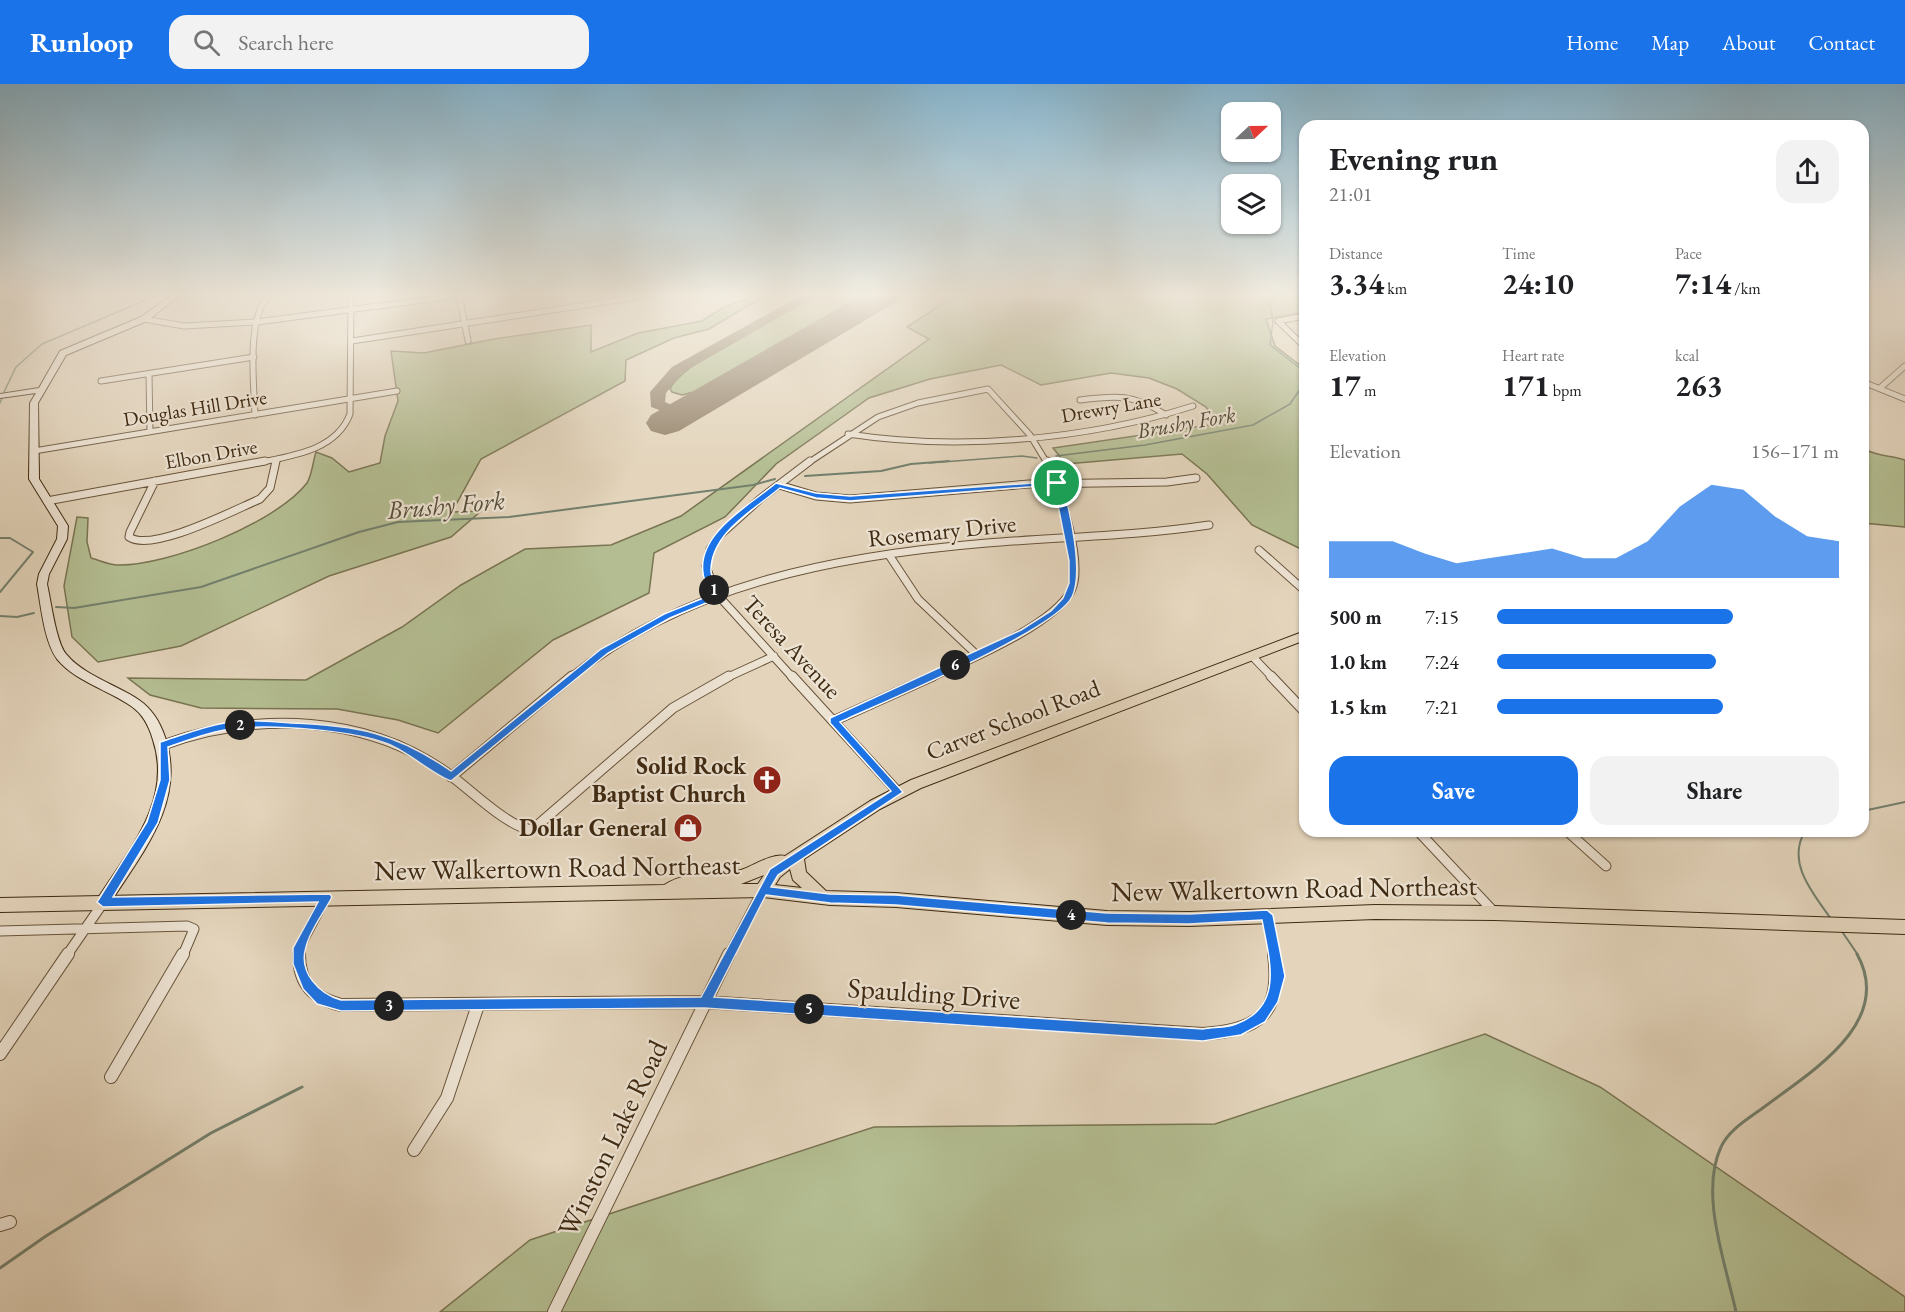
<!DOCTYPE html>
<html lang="en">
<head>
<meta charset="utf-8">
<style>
  :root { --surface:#fff; --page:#f2f2f2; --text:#202124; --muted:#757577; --accent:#1a73e8 }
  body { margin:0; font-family:"EB Garamond",serif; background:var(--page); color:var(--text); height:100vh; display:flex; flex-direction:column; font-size:22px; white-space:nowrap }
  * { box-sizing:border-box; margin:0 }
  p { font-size:20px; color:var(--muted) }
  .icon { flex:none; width:33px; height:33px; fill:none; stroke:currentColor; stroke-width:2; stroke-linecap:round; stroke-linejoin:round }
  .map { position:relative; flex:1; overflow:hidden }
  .panel { position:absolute; left:1299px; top:36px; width:570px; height:717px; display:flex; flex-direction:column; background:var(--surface); border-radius:18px; box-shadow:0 2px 4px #0004 }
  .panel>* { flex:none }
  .needle { width:39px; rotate:68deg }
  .buttons { position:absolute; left:1221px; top:18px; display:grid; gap:12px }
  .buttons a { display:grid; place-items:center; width:60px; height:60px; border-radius:12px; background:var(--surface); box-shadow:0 2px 4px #0004; font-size:30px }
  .pin { position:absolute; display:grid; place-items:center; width:51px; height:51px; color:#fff; margin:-26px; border:3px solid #fff; border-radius:50%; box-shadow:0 2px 6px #0007 }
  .km { position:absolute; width:30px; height:30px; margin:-15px; border-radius:50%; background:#222; color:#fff; font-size:16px; line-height:30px; text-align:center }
  .round { display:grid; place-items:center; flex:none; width:63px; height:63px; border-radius:18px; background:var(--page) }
  .headline { display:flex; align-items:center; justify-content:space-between; height:102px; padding:0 30px }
  h1 { font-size:33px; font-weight:700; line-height:45px }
  .stats { display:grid; grid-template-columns:repeat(3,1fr); gap:9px; height:102px; padding:6px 30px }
  .stats div { display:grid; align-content:center }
  .stats b { font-size:30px; font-weight:700 }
  .stats small { font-size:16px; font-weight:400 }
  .stats p { font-size:16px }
  .chart { height:168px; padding:12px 30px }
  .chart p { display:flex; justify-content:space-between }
  .chart svg { width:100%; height:108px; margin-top:6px; fill:var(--accent); opacity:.7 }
  .primary-button { display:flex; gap:12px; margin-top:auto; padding:12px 30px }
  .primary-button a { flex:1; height:69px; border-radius:18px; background:var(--accent); color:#fff; font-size:24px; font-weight:700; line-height:69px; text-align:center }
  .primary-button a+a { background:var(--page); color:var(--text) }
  ul { padding:0 30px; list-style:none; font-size:20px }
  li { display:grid; grid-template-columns:96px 72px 1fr; align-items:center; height:45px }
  li i { height:15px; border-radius:8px; background:var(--accent) }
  header { display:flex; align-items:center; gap:36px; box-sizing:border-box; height:84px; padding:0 30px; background:var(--accent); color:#fff }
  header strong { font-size:28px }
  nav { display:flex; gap:33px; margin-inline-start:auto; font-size:21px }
  .search { width:420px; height:54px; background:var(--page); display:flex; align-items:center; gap:15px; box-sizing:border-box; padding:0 21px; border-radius:18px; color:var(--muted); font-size:22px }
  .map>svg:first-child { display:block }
</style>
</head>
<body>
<header>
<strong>Runloop</strong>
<div class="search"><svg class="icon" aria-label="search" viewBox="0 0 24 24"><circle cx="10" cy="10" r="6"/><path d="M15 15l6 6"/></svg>Search here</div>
<nav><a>Home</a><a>Map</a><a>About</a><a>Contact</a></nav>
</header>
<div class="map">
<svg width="1905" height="1228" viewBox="0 0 1905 1228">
  <rect width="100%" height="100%" fill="#e3d4bb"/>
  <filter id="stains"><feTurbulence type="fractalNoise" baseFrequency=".00333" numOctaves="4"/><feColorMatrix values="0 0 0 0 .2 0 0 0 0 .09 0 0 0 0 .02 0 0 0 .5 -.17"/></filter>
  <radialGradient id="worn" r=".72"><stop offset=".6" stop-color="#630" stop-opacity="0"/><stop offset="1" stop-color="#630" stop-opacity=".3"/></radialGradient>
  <path fill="#b3bd91" stroke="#797452" stroke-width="1.5" d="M 758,211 L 766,211 L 709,245 L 674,254 L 626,276 L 625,297 L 481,375 L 452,428 L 481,427 L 451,453 L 329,492 L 181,562 L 98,578 L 72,553 L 64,502 L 77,433 L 88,434 L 87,458 L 91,474 C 99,476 109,481 118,481 C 168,482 276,439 307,399 C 312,391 313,377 316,368 L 332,374 L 349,388 L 380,379 L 385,352 L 398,317 L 391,267 L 424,269 L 494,255 L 591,241 L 591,268 L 638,249 L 702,237 L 724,223 Z
    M 956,211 L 1305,211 L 1305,228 L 1266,235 L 1275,262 L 1305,285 L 1305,467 L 1252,441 L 1207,390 L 1182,370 L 1066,380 L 1053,364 L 1217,340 L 1206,323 L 1177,305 L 1149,294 L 1111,289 L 1041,301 L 1001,281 L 930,295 L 869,314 L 776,380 L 725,433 L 654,469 L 649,509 L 553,556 L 438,649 L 398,636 L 337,625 L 201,624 L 150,611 L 128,594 L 306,596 L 402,543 L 461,501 L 525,465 L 611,461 L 681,432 L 929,255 L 907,243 Z
    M 825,212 L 847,218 L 848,220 L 698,307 L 682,311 L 672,308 L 670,305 C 682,277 785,230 815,213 Z
    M 1866,366 C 1881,373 1890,371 1905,376 L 1905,443 L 1863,439 L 1863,367 Z
    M 1485,950 L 1600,1003 L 1905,1213 L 1905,1228 L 440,1228 L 530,1156 L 874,1043 L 1215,1040 Z"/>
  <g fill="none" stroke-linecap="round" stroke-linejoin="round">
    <path stroke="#73806d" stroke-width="1.5" d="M 1277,211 L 1270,220 L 1273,237 L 1270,261 L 1305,288
      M 4,308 L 16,283 L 42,260 L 158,211
      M 0,319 L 2,314
      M 1056,372 L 1145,361 L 1253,341 L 1290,320 L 1305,298
      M 929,379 L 1022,372 L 1037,374"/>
    <path stroke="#73806d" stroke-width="2" d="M 805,392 L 881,387 L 911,380 L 949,377
      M 0,454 L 10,454 L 33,468 L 0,508
      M 56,523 L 74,524 L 201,503 L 359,448 L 398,438 L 509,433 L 753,401 L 775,395
      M 0,532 L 17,533 L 34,529
      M 1863,727 L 1905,718
      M 1805,747 C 1786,779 1813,809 1831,835
      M 1841,846 L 1858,871"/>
    <path stroke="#73806d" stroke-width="3" d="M 0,1184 L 46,1152 L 211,1049 L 302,1003
      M 1736,1228 C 1726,1180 1699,1110 1721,1063 C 1728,1047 1746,1036 1760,1026 C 1807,990 1896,940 1857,870"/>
    <path fill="#917f66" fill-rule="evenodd" d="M 802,211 L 818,211 L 682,289 L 666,309 L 665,318 L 690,329 L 688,332 L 676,332 L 651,323 L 650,308 L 672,283 Z
      M 832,211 L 854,211 L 877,220 L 870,224 Z"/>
    <path fill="#917f66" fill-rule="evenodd" d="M 862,211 L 901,211 L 896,218 L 679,347 L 665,351 L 651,347 L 646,339 L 651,331 Z"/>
    <g stroke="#68543c" stroke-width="7">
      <path id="street-far3" d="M 459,211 L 468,257
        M 144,235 L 184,242 L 257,238 L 461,211
        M 1278,237 L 1305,263
        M 1278,237 L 1305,232
        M 352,257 L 650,211
        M 149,290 L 150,348
        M 101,297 L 254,273
        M 1863,298 L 1905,315
        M 1880,304 L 1905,282
        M 1080,316 C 1117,311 1134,310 1166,331
        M 255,331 C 254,300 246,234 269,211
        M 848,350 C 958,367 1087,356 1193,322
        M 34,367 L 397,307
        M 257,379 C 291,372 336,367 350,330 L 351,211
        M 275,379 L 276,376
        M 808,379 L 878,333 L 918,319 L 988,305 L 1030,351 L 1047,379"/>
    </g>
    <g stroke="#68543c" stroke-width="9">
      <path id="street-far2" d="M 155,397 L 130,448 L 129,453 C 152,469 234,426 260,415 L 270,404 L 276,377
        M 779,401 L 816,412 L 850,415 L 1029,400 L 1167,398 L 1196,394
        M 47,417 L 265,377
        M 1259,466 L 1305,507
        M 889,471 L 918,515 L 977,571
        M 1252,572 L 1273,594
        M 570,594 C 686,499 842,471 987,459 C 1061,453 1135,452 1209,441
        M 726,594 L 774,572
        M 793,594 L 715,508 L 706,482 L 710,465 L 719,452 L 760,415 L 810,377
        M 930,594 C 966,577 1052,542 1071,507 C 1085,481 1059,403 1047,377"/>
    </g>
    <g stroke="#68543c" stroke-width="11">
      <path id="street-far1" d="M 792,592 L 833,637
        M 1271,592 L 1305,628
        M 833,637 L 898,708
        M 833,637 L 933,592
        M 163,661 C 257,627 367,630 450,691 C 471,706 506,742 532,746 L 673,624 L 729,592
        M 451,693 L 572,592
        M 1418,747 L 1495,829
        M 1567,747 L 1606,782
        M 1267,831 L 1274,871
        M 0,847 L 187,842 L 194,845 L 183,871
        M 67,871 L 103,819
        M 299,871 L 299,864 L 326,813
        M 729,871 L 763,806"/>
    </g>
    <g stroke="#68543c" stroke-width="14">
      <path id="street" d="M 299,870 C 299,900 313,914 341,921 L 704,918 L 1203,950 C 1259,946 1282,930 1274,870
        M 0,970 L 68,870
        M 111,993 L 183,870
        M 414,1066 L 447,1014 L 478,921
        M 0,1141 L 10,1138
        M 554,1228 L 729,870"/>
    </g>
    <g stroke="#3f2a12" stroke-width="2">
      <path id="secondary" d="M 172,211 L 180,211 L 147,237 L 66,271 L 38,319 L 39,395 L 68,442 L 67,455 L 49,490 L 47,500 C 51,517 56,558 66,570 C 83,591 117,601 139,616 C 152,625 160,638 165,653 C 187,718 141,770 108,822 L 103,824 L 98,822 L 96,818 L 98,814 C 129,766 173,716 153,656 C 149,642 143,630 131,622 C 108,606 75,597 57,575 C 44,557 41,522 37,500 L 39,490 L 57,455 L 58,442 L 29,395 L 30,319 L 36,309 L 0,314 L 0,310 L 39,304 L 60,267 L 141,233 Z"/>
    </g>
    <g stroke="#3f2a12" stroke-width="2">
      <path id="primary" d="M 1305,547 L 1305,556 L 921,704 L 880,725 L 804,775 L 806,788 L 826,807 L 896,809 L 1107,827 L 1189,828 L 1375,821 L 1495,822 L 1905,836 L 1905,850 L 1495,836 L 1375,835 L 1189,842 L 1107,841 L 896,823 L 830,821 L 763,813 L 0,828 L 0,814 L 664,801 C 693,783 713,796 741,786 C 753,782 772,769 785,772 L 870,717 L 911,696 ZM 790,785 L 793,796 L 802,804 L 775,801 L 780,793 ZM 764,791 L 758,800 L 741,800 Z"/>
    </g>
    <use href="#street-far3" stroke="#ede3d3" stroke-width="5"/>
    <use href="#street-far2" stroke="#ede3d3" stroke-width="7"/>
    <use href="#street-far1" stroke="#ede3d3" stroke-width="9"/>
    <use href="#street" stroke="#ede3d3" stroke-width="12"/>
    <use href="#secondary" fill="#ede3d3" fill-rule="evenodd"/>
    <use href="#primary" fill="#e3d4bb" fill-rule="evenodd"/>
  </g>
  <linearGradient id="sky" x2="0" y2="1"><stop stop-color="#87b6cf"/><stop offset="0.55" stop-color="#f2ece0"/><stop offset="1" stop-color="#f2ece0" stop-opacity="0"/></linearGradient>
  <rect width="1905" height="383" fill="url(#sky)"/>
  <path fill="#1a73e8" stroke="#fff" stroke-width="1.5" fill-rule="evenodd" d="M 1060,397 C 1070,422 1084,489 1072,513 C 1055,547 883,618 840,638 L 903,708 L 778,791 L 771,803 L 830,810 L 896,811 L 1107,829 L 1189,830 L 1267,826 L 1273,831 L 1285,892 L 1278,918 L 1265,938 L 1241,951 L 1203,957 L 704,924 L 341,927 L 317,920 L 303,905 L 293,880 L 293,864 L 318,818 L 103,823 L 97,818 L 147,738 L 160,696 L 160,658 C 185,650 212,639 240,637 C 257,636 274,638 291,639 C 356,641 397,649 451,687 L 601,565 L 664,530 L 713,510 C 710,504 703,496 703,489 C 697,449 750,421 776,399 L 816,409 L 850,412 ZM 1054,401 L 1069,477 L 1069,499 L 1063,514 L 1051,527 L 1021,546 L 830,634 L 830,639 L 891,707 L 770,785 L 701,913 L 341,916 C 320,910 298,889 306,863 C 310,846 324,829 332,813 L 330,810 L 113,813 L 158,739 L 170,696 L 168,663 C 191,655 215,646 239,644 C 276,641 354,646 388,660 C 410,669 432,690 451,697 L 608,569 L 670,534 L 721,513 C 722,505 712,497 711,488 C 710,449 754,426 780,404 L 816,414 L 850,417 ZM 766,811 L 830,819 L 896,821 L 1107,839 L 1189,840 L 1262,836 C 1269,875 1285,922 1236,940 C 1226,944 1214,943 1203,945 L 714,913 Z"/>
  <defs>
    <g id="church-disc" transform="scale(1.5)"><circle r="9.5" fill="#8f2418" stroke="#ede3d3"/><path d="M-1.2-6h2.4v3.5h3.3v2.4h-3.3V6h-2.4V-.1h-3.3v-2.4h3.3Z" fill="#fff"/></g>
    <g id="shop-disc" transform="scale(1.5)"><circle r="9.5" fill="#8f2418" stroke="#ede3d3"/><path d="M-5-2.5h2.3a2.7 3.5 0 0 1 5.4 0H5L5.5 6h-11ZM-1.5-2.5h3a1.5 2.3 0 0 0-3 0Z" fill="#fff"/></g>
  </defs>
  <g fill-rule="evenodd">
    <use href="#church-disc" x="767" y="696"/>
    <use href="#shop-disc" x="688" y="744"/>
  </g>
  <g text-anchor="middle" stroke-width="4.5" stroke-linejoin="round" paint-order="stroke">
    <g font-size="20" fill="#3f2a12" stroke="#ede3d3">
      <text transform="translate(1111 323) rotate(-10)" y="7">Drewry Lane</text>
      <text transform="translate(195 324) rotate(-9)" y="7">Douglas Hill Drive</text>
      <text transform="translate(211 370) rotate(-10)" y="7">Elbon Drive</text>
    </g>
    <g font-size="22" font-style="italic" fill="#554e38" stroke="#ede3d3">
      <text transform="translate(1186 338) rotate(-10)" y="8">Brushy Fork</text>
    </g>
    <g font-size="24" fill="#3f2a12" stroke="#ede3d3">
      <text transform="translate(942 447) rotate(-6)" y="8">Rosemary Drive</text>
      <text transform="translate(792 563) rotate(47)" y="8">Teresa Avenue</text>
      <text transform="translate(1013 636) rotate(-21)" y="8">Carver School Road</text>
    </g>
    <g font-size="24" font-weight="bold" fill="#3f2a12" stroke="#ede3d3" text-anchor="end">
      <text x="746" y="690">Solid Rock<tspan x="746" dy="28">Baptist Church</tspan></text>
      <text x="667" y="752">Dollar General</text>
    </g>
    <g font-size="26" font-style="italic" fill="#554e38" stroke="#ede3d3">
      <text transform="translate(446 421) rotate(-5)" y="9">Brushy Fork</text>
    </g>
    <g font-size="28" fill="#3f2a12" stroke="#ede3d3">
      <text transform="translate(557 783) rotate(-1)" y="10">New Walkertown Road Northeast</text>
      <text transform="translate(1294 804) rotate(-1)" y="10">New Walkertown Road Northeast</text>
      <text transform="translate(934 909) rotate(4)" y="10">Spaulding Drive</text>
      <text transform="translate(612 1054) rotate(-64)" y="10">Winston Lake Road</text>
    </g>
  </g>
  <rect width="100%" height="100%" filter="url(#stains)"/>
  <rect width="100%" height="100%" fill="url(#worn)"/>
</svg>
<div class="buttons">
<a><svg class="needle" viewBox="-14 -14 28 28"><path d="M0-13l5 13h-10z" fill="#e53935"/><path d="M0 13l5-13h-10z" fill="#757577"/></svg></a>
<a><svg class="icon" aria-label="layers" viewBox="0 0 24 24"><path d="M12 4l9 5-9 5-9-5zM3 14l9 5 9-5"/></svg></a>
</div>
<div class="pin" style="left:1057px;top:399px;background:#1e9e55"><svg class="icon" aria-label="arrive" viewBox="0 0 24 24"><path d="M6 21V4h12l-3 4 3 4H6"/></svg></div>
<b class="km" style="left:714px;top:506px">1</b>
<b class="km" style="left:240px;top:641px">2</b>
<b class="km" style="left:389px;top:922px">3</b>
<b class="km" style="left:1071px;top:831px">4</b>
<b class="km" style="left:809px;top:925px">5</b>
<b class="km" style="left:955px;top:581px">6</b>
<section class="panel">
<div class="headline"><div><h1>Evening run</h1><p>21:01</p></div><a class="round"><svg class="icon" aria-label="share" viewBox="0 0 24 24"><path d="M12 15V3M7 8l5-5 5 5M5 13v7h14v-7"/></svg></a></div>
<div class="stats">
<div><p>Distance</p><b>3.34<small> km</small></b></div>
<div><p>Time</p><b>24:10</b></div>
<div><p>Pace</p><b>7:14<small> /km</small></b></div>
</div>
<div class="stats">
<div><p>Elevation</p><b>17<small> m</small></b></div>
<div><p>Heart rate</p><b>171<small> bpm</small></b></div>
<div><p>kcal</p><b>263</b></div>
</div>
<div class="chart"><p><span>Elevation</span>156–171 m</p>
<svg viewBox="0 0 160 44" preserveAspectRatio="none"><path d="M0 44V29L10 29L20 29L30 34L40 38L50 36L60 34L70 32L80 36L90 36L100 29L110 15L120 6L130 8L140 19L150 27L160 29V44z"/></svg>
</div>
<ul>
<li><b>500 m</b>7:15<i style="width:69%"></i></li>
<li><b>1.0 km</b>7:24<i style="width:64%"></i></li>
<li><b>1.5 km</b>7:21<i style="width:66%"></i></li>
</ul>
<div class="primary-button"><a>Save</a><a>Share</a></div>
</section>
</div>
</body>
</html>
